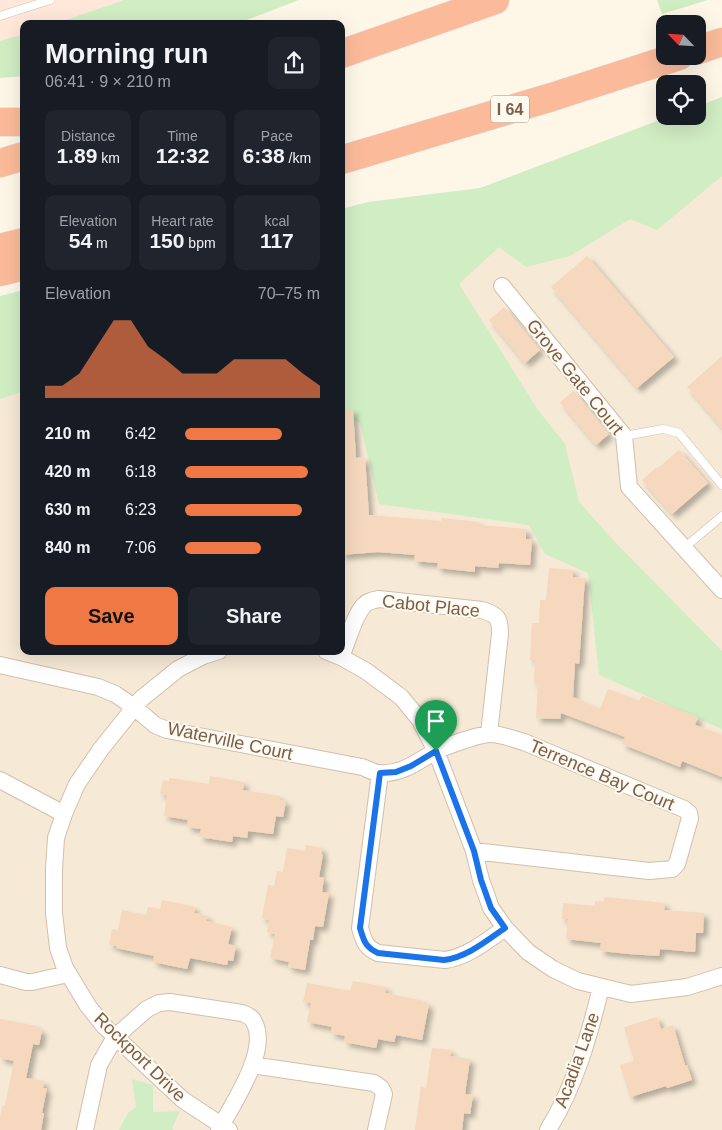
<!DOCTYPE html>
<html lang="en">
<head>
<meta charset="utf-8">
<style>
  :root { --surface:#171b24; --page:#20242c; --text:#f1f3f6; --muted:#9ea1a6; --accent:#ef7845 }
  body { margin:0; font-family:Helvetica,sans-serif; background:var(--page); color:var(--text); height:100vh; display:flex; flex-direction:column; font-size:19px; white-space:nowrap }
  * { box-sizing:border-box; margin:0 }
  p { font-size:16px; color:var(--muted) }
  .icon { flex:none; width:28px; height:28px; fill:none; stroke:currentColor; stroke-width:2; stroke-linecap:round; stroke-linejoin:round }
  .map { position:relative; flex:1; overflow:hidden }
  .drawer { position:absolute; left:20px; top:20px; width:325px; height:635px; display:flex; flex-direction:column; background:var(--surface); border-radius:10px; box-shadow:0 5px 20px #0002 }
  .drawer>* { flex:none }
  .needle { width:32px; rotate:295deg }
  .tools { position:absolute; left:656px; top:15px; display:grid; gap:10px }
  .tools a { display:grid; place-items:center; width:50px; height:50px; border-radius:10px; background:var(--surface); box-shadow:0 5px 20px #0002; font-size:25px }
  .pin { position:absolute; display:grid; place-items:center; width:42px; height:42px; color:#fff; margin:-51px -21px; border-radius:50% 50% 50% 0; rotate:-45deg; box-shadow:0 0 5px #0007 }
  .pin .icon { rotate:45deg }
  .round { display:grid; place-items:center; flex:none; width:52px; height:52px; border-radius:10px; background:var(--page) }
  .head { display:flex; align-items:center; justify-content:space-between; height:85px; padding:0 25px }
  h1 { font-size:28px; font-weight:700; line-height:38px }
  .figures { display:grid; grid-template-columns:repeat(3,1fr); gap:8px; height:85px; padding:5px 25px }
  .figures div { display:grid; align-content:center; border-radius:10px; background:var(--page); text-align:center }
  .figures b { font-size:21px; font-weight:700 }
  .figures small { font-size:14px; font-weight:400 }
  .figures p { font-size:14px }
  .chart { height:140px; padding:10px 25px }
  .chart p { display:flex; justify-content:space-between }
  .chart svg { width:100%; height:90px; margin-top:5px; fill:var(--accent); opacity:.7 }
  .cta { display:flex; gap:10px; margin-top:auto; padding:10px 25px }
  .cta a { flex:1; height:58px; border-radius:10px; background:var(--accent); color:#111; font-size:20px; font-weight:700; line-height:58px; text-align:center }
  .cta a+a { background:var(--page); color:var(--text) }
  ul { padding:0 25px; list-style:none; font-size:16px }
  li { display:grid; grid-template-columns:80px 60px 1fr; align-items:center; height:38px }
  li i { height:12px; border-radius:6px; background:var(--accent) }
  .map>svg:first-child { display:block }
</style>
</head>
<body>
<div class="map">
<svg width="722" height="1130" viewBox="0 0 722 1130">
  <defs>
    <filter id="shadow"><feDropShadow dx="4.5" dy="4.5" stdDeviation="2.5" flood-color="#0004"/></filter>
  </defs>
  <rect width="100%" height="100%" fill="#fef7e7"/>
  <path fill="#f6e9d5" d="M 722,102 L 722,1130 L 0,1130 L 0,383 L 24,373 L 24,651 L 341,651 L 341,251 L 698,116 Z"/>
  <path fill="#ffe8da" d="M 0,0 L 156,0 L 106,24 L 24,24 L 24,63 L 0,73 Z"/>
  <path fill="#d1edc4" d="M 124,0 L 299,0 L 236,24 L 54,24 Z
    M 657,0 L 708,0 L 662,14 Z
    M 24,34 L 24,76 L 0,78 L 0,41 Z
    M 722,97 L 722,176 L 657,230 L 630,219 L 570,256 L 526,267 L 499,247 L 459,284 L 538,410 L 565,444 L 579,502 L 614,541 L 722,651 L 722,729 L 599,675 L 588,573 L 545,554 L 529,525 L 379,504 L 360,423 L 341,415 L 341,209 L 368,202 L 480,188 L 670,116 L 698,116 L 698,106 Z
    M 24,290 L 24,391 L 0,399 L 0,296 Z
    M 132,1079 L 153,1085 L 153,1112 L 180,1111 L 172,1128 L 173,1130 L 119,1130 L 128,1113 L 136,1107 Z"/>
  <path fill="#f5d8bd" filter="url(#shadow)" d="M 587,256 L 674,357 L 637,388 L 551,287 Z
    M 504,307 L 540,350 L 525,363 L 489,320 Z
    M 722,356 L 722,428 L 687,387 Z
    M 574,391 L 609,434 L 596,445 L 560,402 Z
    M 341,409 L 353,409 L 356,458 L 365,457 L 369,515 L 441,521 L 442,518 L 479,522 L 478,525 L 526,529 L 526,539 L 532,539 L 530,565 L 499,563 L 498,568 L 475,566 L 475,572 L 437,568 L 438,563 L 414,561 L 415,555 L 378,552 L 341,555 Z
    M 679,450 L 708,483 L 672,514 L 642,480 L 657,467 L 658,468 Z
    M 549,568 L 573,570 L 573,577 L 585,578 L 579,664 L 575,663 L 573,697 L 600,709 L 608,689 L 639,701 L 642,696 L 698,717 L 695,725 L 722,735 L 722,777 L 682,761 L 680,767 L 622,744 L 625,737 L 561,713 L 560,719 L 536,718 L 538,684 L 534,684 L 535,660 L 530,660 L 532,623 L 539,623 L 540,600 L 546,600 Z
    M 210,776 L 244,782 L 243,790 L 280,796 L 279,800 L 286,801 L 283,817 L 276,816 L 273,834 L 248,831 L 247,838 L 233,836 L 232,842 L 199,837 L 201,829 L 187,827 L 188,820 L 164,816 L 167,795 L 160,794 L 163,780 L 169,781 L 169,778 L 209,784 Z
    M 306,845 L 322,848 L 321,854 L 323,854 L 319,877 L 324,878 L 322,892 L 329,893 L 323,927 L 315,926 L 313,940 L 310,940 L 305,970 L 288,967 L 289,962 L 270,958 L 275,934 L 267,932 L 269,920 L 262,918 L 268,885 L 274,886 L 277,871 L 283,872 L 287,848 L 305,851 Z
    M 604,897 L 665,903 L 664,910 L 704,913 L 703,933 L 696,933 L 695,952 L 660,949 L 659,956 L 629,954 L 600,951 L 601,943 L 566,939 L 568,919 L 562,919 L 563,903 L 595,906 L 595,901 L 604,902 Z
    M 162,900 L 195,907 L 194,913 L 208,916 L 206,921 L 232,927 L 228,944 L 236,946 L 233,961 L 228,960 L 227,965 L 190,958 L 187,969 L 153,962 L 154,956 L 116,948 L 116,946 L 109,945 L 112,929 L 118,930 L 122,910 L 146,915 L 148,907 L 160,909 Z
    M 353,981 L 386,987 L 385,993 L 424,1001 L 423,1003 L 429,1004 L 422,1040 L 396,1035 L 394,1042 L 378,1039 L 376,1048 L 344,1042 L 345,1036 L 331,1033 L 332,1027 L 307,1022 L 311,1003 L 303,1002 L 307,983 L 350,991 Z
    M 657,1017 L 661,1029 L 673,1025 L 685,1065 L 687,1065 L 692,1080 L 667,1088 L 666,1086 L 630,1097 L 620,1065 L 634,1061 L 624,1027 Z
    M 0,1019 L 37,1026 L 36,1028 L 42,1030 L 39,1045 L 33,1044 L 26,1078 L 44,1081 L 43,1088 L 47,1088 L 42,1113 L 44,1113 L 41,1130 L 0,1130 L 0,1117 L 2,1106 L 5,1106 L 14,1061 L 0,1058 Z
    M 432,1048 L 451,1050 L 450,1056 L 470,1059 L 465,1094 L 473,1095 L 470,1114 L 464,1113 L 462,1130 L 415,1130 L 421,1086 L 426,1088 Z"/>
  <g fill="none" stroke-linecap="round" stroke-linejoin="round">
    <g stroke="#d1bfab" stroke-width="9">
      <path id="service" d="M 0,16 L 50,0
        M 624,436 L 663,429 L 679,433 L 722,485
        M 684,548 L 722,516"/>
    </g>
    <g stroke="#d1bfab" stroke-width="18">
      <path id="minor" d="M 502,286 L 624,436 L 629,487 L 722,590
        M 219,651 L 203,656 L 178,669 L 141,699 L 101,749 L 77,784 L 64,814 L 56,838 L 54,869 L 54,913 L 58,948 L 65,968 L 88,1006 L 104,1026 L 183,1100 L 229,1130
        M 326,651 L 341,657 L 366,671 L 401,697 L 420,720 L 436,751 L 474,851 L 481,880 L 491,908 L 505,928 L 528,952 L 553,969 L 578,981 L 631,994 L 687,987 L 722,976
        M 341,657 C 347,643 354,616 364,605 C 368,601 373,600 379,599 L 482,610 C 498,615 500,618 500,634 L 489,734
        M 0,665 L 98,687 L 115,694 L 134,707 L 155,725 L 167,730 L 362,767 C 368,769 374,773 380,773 C 401,775 418,761 434,752 C 443,747 480,734 490,734 C 501,734 513,739 524,742 L 684,809 L 689,813 L 690,818 L 677,864 L 672,869 L 649,871 L 474,851
        M 380,773 L 360,928 C 364,941 365,947 378,953 L 445,960 C 467,957 487,941 505,928
        M 0,780 L 64,814
        M 0,975 L 26,982 L 32,982 L 68,974
        M 252,1065 L 374,1083 L 381,1088 L 384,1094 L 376,1130
        M 85,1130 L 99,1065 L 115,1037 L 147,1009 L 159,1003 L 170,1002 L 242,1013 C 247,1015 252,1017 254,1022 C 270,1051 232,1104 219,1130
        M 548,1130 C 575,1086 589,1037 601,987"/>
    </g>
    <g stroke="#dcd5d0" stroke-width="29">
      <path id="motorway" d="M 698,50 L 722,42
        M 341,54 L 495,0
        M 0,122 L 24,122
        M 341,160 L 552,97 L 679,56
        M 0,163 L 24,156
        M 0,248 L 24,242
        M 0,272 L 24,266"/>
    </g>
    <use href="#service" stroke="#fff" stroke-width="8"/>
    <use href="#minor" stroke="#fff" stroke-width="16"/>
    <use href="#motorway" stroke="#fbbb9a" stroke-width="28"/>
  </g>
  <g fill="none" stroke-linecap="round" stroke-linejoin="round">
    <g stroke="#fff" stroke-width="10">
      <path id="route" d="M 436,751 L 474,851 L 481,880 L 491,908 L 505,928 C 486,941 467,957 444,960 L 378,953 C 365,947 364,941 360,928 L 380,773 L 396,772 L 411,766 Z"/>
    </g>
    <use href="#route" stroke="#1a73e8" stroke-width="6"/>
  </g>
  <g text-anchor="middle" stroke-width="4" stroke-linejoin="round" paint-order="stroke">
    <rect fill="#fffaef" stroke="#a28d7b" stroke-width="1" x="491" y="95.5" width="38" height="27" rx="4"/>
    <g font-size="16" font-weight="bold" fill="#7a5e49">
      <text x="510" y="115">I 64</text>
    </g>
    <g font-size="18" fill="#7a5e49" stroke="#fffaef">
      <text transform="translate(575 377) rotate(51)" y="6">Grove Gate Court</text>
      <text transform="translate(431 606) rotate(6)" y="6">Cabot Place</text>
      <text transform="translate(230 741) rotate(12)" y="6">Waterville Court</text>
      <text transform="translate(602 775) rotate(23)" y="6">Terrence Bay Court</text>
      <text transform="translate(140 1057) rotate(44)" y="6">Rockport Drive</text>
      <text transform="translate(577 1060) rotate(-70)" y="6">Acadia Lane</text>
    </g>
  </g>
</svg>
<div class="tools">
<a><svg class="needle" viewBox="-14 -14 28 28"><path d="M0-13l5 13h-10z" fill="#e53935"/><path d="M0 13l5-13h-10z" fill="#9ea1a6"/></svg></a>
<a><svg class="icon" aria-label="locate" viewBox="0 0 24 24"><circle cx="12" cy="12" r="6"/><path d="M12 2v4M12 18v4M2 12h4M18 12h4"/></svg></a>
</div>
<div class="pin" style="left:436px;top:751px;background:#1e9e55"><svg class="icon" aria-label="arrive" viewBox="0 0 24 24"><path d="M6 21V4h12l-3 4 3 4H6"/></svg></div>
<section class="drawer">
<div class="head"><div><h1>Morning run</h1><p>06:41 · 9 × 210 m</p></div><a class="round"><svg class="icon" aria-label="share" viewBox="0 0 24 24"><path d="M12 15V3M7 8l5-5 5 5M5 13v7h14v-7"/></svg></a></div>
<div class="figures">
<div><p>Distance</p><b>1.89<small> km</small></b></div>
<div><p>Time</p><b>12:32</b></div>
<div><p>Pace</p><b>6:38<small> /km</small></b></div>
</div>
<div class="figures">
<div><p>Elevation</p><b>54<small> m</small></b></div>
<div><p>Heart rate</p><b>150<small> bpm</small></b></div>
<div><p>kcal</p><b>117</b></div>
</div>
<div class="chart"><p><span>Elevation</span>70–75 m</p>
<svg viewBox="0 0 160 44" preserveAspectRatio="none"><path d="M0 44V38L10 38L20 32L30 19L40 6L50 6L60 19L70 25L80 32L90 32L100 32L110 25L120 25L130 25L140 25L150 32L160 38V44z"/></svg>
</div>
<ul>
<li><b>210 m</b>6:42<i style="width:72%"></i></li>
<li><b>420 m</b>6:18<i style="width:91%"></i></li>
<li><b>630 m</b>6:23<i style="width:87%"></i></li>
<li><b>840 m</b>7:06<i style="width:56%"></i></li>
</ul>
<div class="cta"><a>Save</a><a>Share</a></div>
</section>
</div>
</body>
</html>
